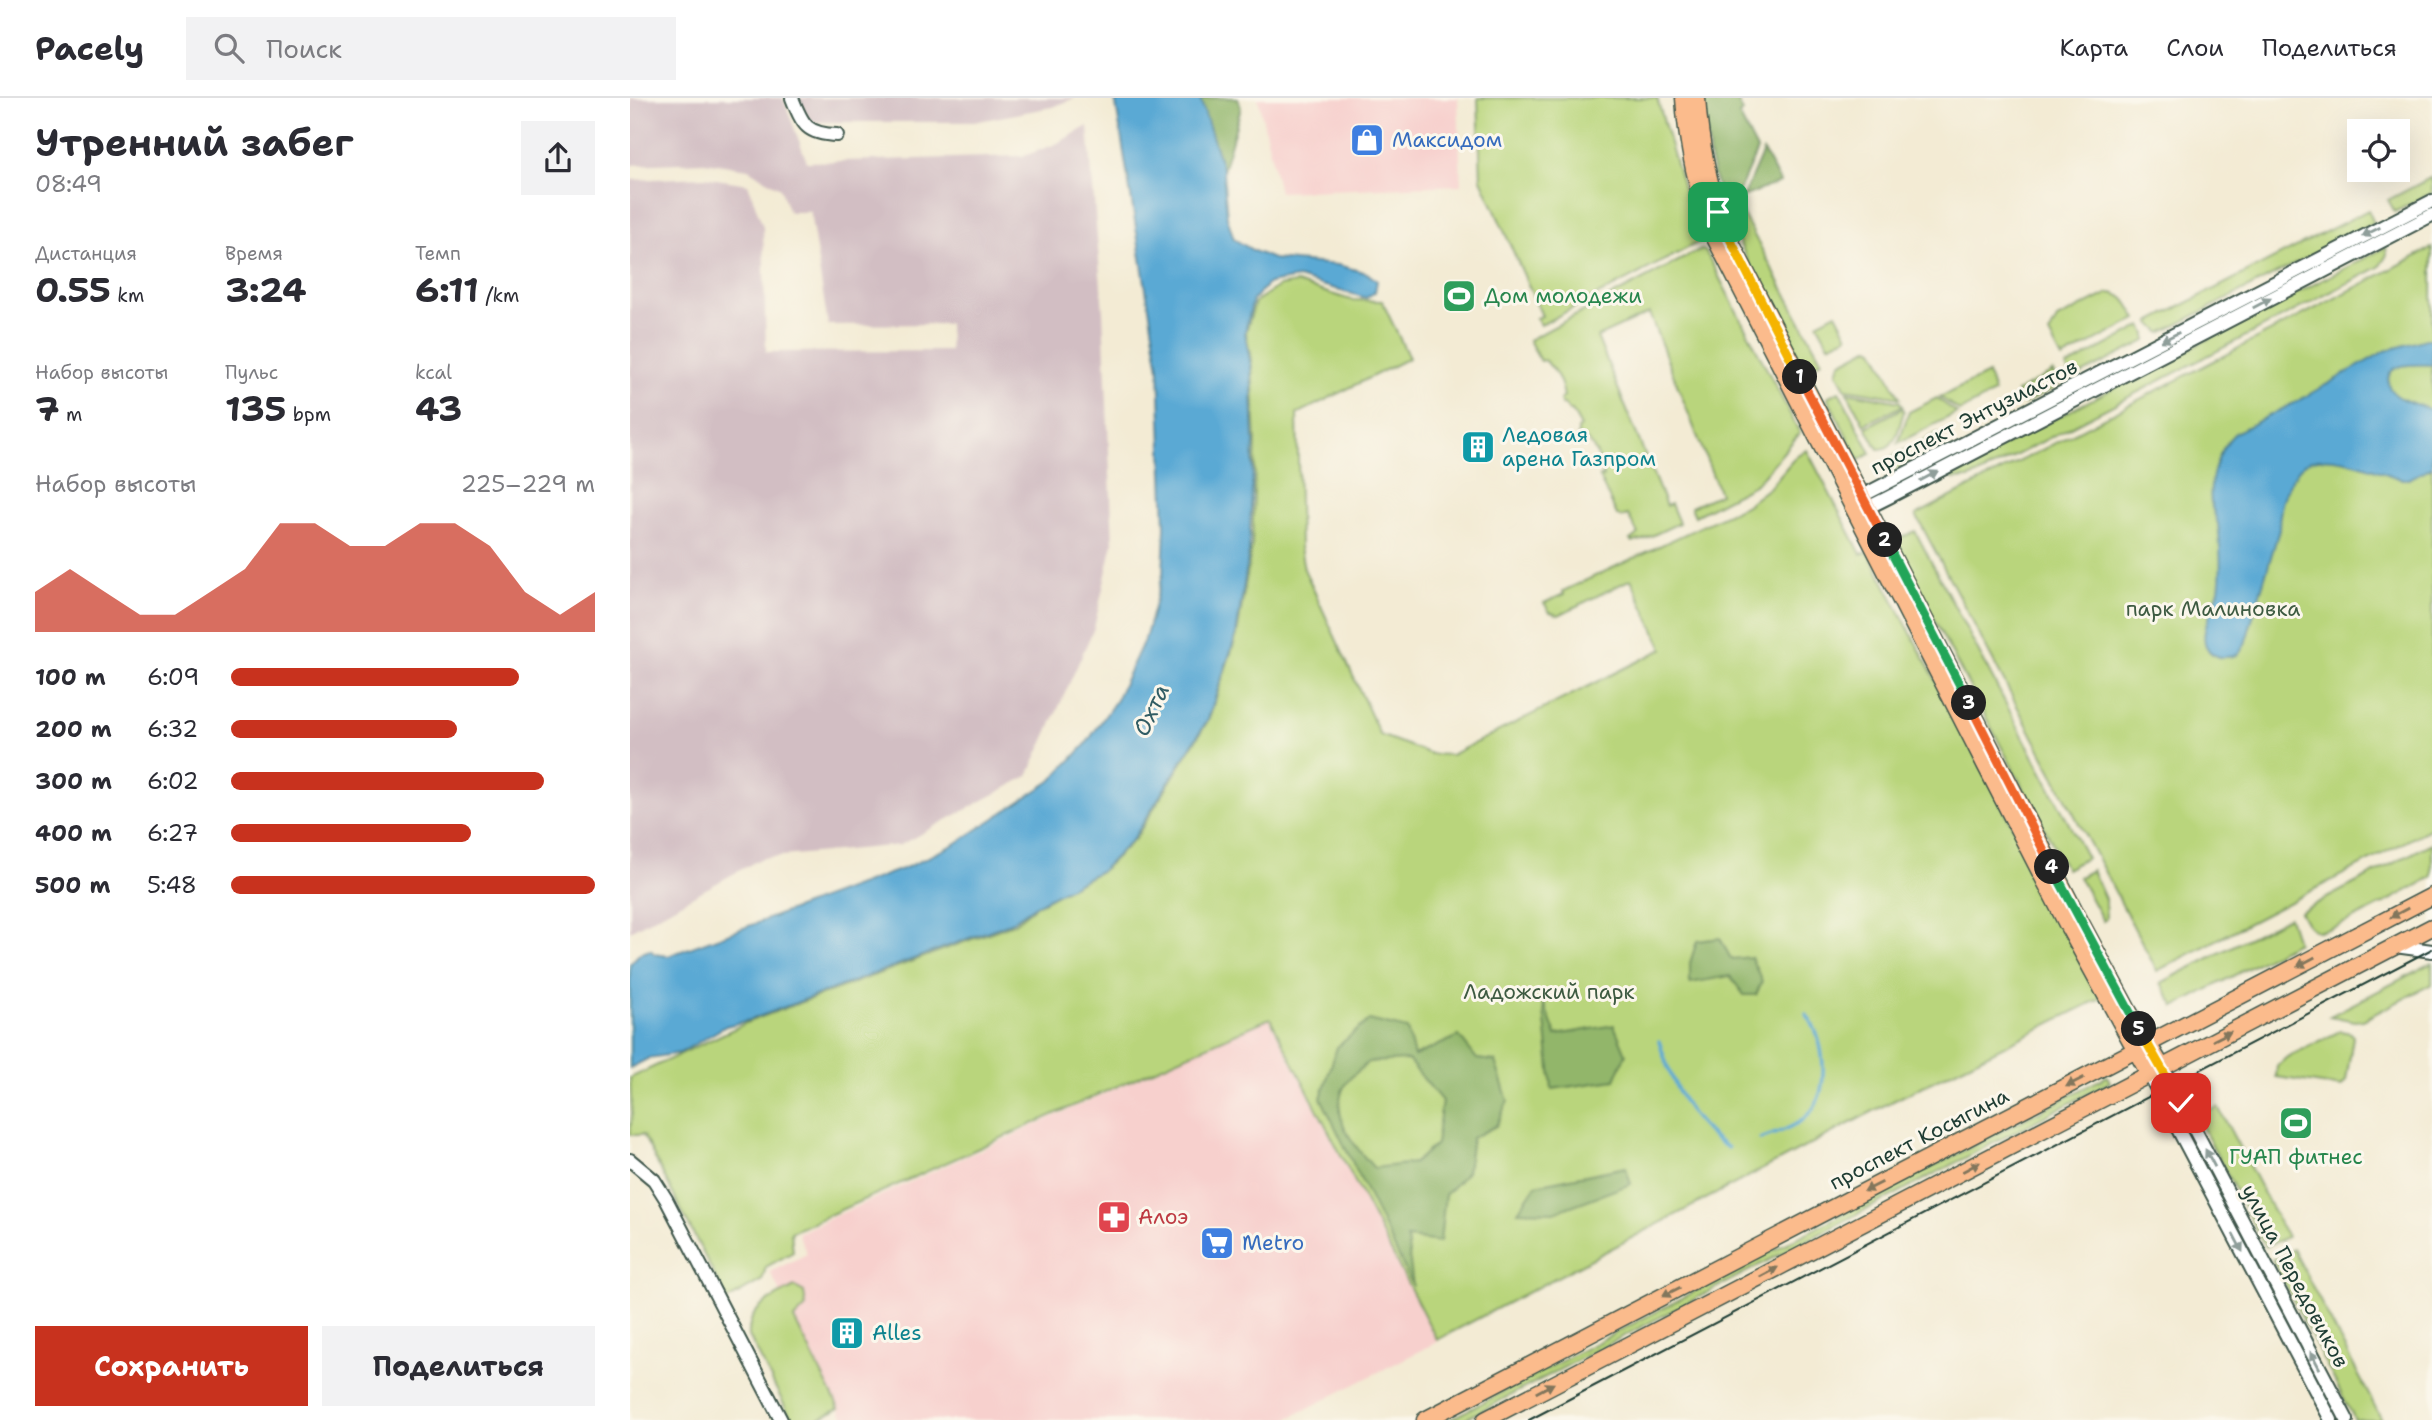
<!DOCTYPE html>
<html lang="ru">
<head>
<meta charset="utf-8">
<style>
  :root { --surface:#fff; --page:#f2f2f3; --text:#2b2b33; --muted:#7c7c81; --line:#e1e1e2; --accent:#c8321e }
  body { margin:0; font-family:"Shantell Sans",sans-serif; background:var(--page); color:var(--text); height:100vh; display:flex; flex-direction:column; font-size:26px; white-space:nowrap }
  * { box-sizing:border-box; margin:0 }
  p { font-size:23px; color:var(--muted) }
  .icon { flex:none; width:38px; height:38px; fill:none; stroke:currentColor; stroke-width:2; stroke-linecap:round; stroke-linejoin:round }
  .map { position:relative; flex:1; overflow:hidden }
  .side { display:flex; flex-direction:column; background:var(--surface); width:630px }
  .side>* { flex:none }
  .buttons { position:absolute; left:1717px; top:21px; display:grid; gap:14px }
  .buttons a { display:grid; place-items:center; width:63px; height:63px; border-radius:0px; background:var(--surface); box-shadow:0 7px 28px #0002; font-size:35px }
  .pin { position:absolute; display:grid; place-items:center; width:60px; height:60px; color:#fff; margin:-30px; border-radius:14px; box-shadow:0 4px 10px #0006 }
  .km { position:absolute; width:35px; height:35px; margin:-18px; border-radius:50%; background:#222; color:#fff; font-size:19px; line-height:35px; text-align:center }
  .round { display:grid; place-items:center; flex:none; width:74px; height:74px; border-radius:0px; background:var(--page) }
  .head { display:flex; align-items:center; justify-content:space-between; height:119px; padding:0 35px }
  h1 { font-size:38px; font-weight:700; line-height:52px }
  .metrics { display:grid; grid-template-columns:repeat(3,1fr); gap:10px; height:119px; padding:7px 35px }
  .metrics div { display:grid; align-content:center }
  .metrics b { font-size:35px; font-weight:700 }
  .metrics small { font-size:19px; font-weight:400 }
  .metrics p { font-size:19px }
  .chart { height:196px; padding:14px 35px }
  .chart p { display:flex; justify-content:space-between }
  .chart svg { width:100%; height:126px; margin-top:7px; fill:var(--accent); opacity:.7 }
  .button { display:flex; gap:14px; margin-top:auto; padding:14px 35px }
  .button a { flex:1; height:80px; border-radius:0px; background:var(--accent); color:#fff; font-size:28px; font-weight:700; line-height:80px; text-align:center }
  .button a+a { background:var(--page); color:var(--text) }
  ul { padding:0 35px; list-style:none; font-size:23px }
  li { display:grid; grid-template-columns:112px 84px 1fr; align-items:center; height:52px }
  li i { height:18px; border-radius:9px; background:var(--accent) }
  header { display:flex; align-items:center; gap:42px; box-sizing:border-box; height:98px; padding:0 35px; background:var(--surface); border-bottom:2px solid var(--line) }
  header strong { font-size:33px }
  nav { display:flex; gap:38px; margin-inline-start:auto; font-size:24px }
  .search { width:490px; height:63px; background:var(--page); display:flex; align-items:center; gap:18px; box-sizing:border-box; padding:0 24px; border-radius:0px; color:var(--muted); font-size:26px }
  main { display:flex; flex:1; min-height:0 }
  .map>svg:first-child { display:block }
</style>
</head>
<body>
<header>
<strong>Pacely</strong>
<div class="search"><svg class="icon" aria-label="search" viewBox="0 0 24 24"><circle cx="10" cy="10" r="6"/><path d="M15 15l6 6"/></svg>Поиск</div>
<nav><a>Карта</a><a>Слои</a><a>Поделиться</a></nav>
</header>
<main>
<section class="side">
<div class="head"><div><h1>Утренний забег</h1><p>08:49</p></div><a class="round"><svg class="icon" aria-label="share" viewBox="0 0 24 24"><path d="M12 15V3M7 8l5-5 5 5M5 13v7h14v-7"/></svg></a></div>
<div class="metrics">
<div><p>Дистанция</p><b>0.55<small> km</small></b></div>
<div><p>Время</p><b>3:24</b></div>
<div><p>Темп</p><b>6:11<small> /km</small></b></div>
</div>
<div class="metrics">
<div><p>Набор высоты</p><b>7<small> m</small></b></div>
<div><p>Пульс</p><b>135<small> bpm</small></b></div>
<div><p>kcal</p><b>43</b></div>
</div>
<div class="chart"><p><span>Набор высоты</span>225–229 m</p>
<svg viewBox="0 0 160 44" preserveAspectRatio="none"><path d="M0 44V30L10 22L20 30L30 38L40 38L50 30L60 22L70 6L80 6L90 14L100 14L110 6L120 6L130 14L140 30L150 38L160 30V44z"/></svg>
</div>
<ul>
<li><b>100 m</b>6:09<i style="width:79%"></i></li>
<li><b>200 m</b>6:32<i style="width:62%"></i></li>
<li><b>300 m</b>6:02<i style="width:86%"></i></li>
<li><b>400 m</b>6:27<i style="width:66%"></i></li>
<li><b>500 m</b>5:48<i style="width:100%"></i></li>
</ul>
<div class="button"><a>Сохранить</a><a>Поделиться</a></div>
</section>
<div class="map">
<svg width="1802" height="1322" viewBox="0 0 1802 1322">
  <rect width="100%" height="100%" fill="#fbf7ec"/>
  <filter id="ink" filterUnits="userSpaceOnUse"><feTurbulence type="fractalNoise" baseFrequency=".0143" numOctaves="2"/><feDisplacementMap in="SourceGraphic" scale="14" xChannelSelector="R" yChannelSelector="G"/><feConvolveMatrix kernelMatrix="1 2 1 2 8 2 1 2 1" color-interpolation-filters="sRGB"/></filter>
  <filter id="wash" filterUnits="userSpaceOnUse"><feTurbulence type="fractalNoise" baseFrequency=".00686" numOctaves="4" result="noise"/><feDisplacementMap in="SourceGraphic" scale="28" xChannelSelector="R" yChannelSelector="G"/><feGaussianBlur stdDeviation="1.57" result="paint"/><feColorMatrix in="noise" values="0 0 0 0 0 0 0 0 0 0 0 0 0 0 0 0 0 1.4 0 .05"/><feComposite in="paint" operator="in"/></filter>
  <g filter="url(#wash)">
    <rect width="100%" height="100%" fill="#f3ebd4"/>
    <path fill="#f7d0cd" d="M 628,0 L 828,0 L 831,87 L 649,94 Z
      M 639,921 L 807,1244 L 655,1322 L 215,1322 L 140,1174 L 177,1156 L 168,1135 Z"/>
    <path fill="#d2bec3" d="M 0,0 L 153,0 L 177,64 L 394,58 L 426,46 L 458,28 L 473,213 L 483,445 L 464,530 L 398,678 L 270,747 L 132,760 L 0,833 L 0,82 L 74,79 L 118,86 L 133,129 L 136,254 L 320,253 L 319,226 L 198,227 L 180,114 L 159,114 L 150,90 L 118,71 L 74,64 L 0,67 Z
      M 168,0 L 445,0 L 422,9 L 344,24 L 183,24 L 176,21 Z"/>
    <path fill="#b9d57b" stroke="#6c8958" stroke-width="2" d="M 848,0 L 1027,0 L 1057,104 L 1071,143 L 911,227 L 906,220 L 912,218 L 851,81 Z
      M 1802,79 L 1802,95 L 1765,114 L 1758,102 Z
      M 1738,112 L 1744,125 L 1531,235 L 1520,224 Z
      M 1111,113 L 1192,263 L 1180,269 L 1177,264 L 1170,267 L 1096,118 Z
      M 1756,149 L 1757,157 L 1749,169 L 1350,376 L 1339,380 L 1323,381 L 1320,375 Z
      M 1802,150 L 1802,730 L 1527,873 L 1286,417 Z
      M 1071,151 L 1076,154 L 1170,335 L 1126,386 L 1065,418 L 1061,409 L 1090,396 L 1019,215 L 967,239 L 1036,408 L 1041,406 L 1049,425 L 1013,442 L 1002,444 L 1000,442 L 1008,436 L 998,417 L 991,419 L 987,417 L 969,379 L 973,379 C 972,363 965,349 953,339 L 948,342 L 948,331 L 951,329 L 942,313 L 939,313 L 934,306 L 932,307 L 930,302 L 934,299 C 932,285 925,271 914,262 L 910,263 L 899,242 Z
      M 666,185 L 721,202 L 752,203 L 779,260 L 667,316 L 670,449 L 674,471 L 750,637 L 801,656 L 821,657 L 1033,551 L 1001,481 L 929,517 L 920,514 L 914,505 L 934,496 L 933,493 L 1115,408 L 1140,389 L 1167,357 L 1177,352 L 1231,456 L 1238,454 L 1473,899 L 1253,1008 L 807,1242 L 640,920 L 161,1134 L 163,1154 L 136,1169 L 132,1182 L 97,1202 L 13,1037 L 0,1037 L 2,1015 L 0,980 L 118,924 L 383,826 L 407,807 L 473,772 L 505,741 L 579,621 L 607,537 L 622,447 L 626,343 L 622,267 L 616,234 L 625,204 L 649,188 Z
      M 1479,195 C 1496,196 1498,207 1507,221 L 1432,261 L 1419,236 L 1427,221 Z
      M 1206,215 L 1218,238 L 1199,247 L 1187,225 Z
      M 1512,228 L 1516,236 L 1516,243 L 1442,281 L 1436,269 Z
      M 1240,249 L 1244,251 L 1270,300 L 1216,291 L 1207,275 L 1210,265 Z
      M 1423,274 L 1428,288 L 1394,306 L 1387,294 Z
      M 1358,276 L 1364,295 L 1330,313 L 1310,299 Z
      M 1209,293 L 1241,355 L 1229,362 L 1197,299 Z
      M 1217,294 L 1270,304 L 1272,308 L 1234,326 Z
      M 1307,300 L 1327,315 L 1268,345 L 1279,314 Z
      M 1273,310 L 1274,313 C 1269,328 1267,352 1248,351 L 1236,329 Z
      M 1307,335 L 1314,347 L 1262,374 L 1256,362 Z
      M 1285,433 L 1457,760 L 1436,771 L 1263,444 Z
      M 1802,745 L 1802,779 C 1782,790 1706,834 1688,833 C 1678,832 1674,821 1670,814 Z
      M 1462,772 L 1475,801 L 1476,821 L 1473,823 L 1449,779 Z
      M 1659,819 L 1667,844 L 1545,909 L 1531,885 Z
      M 1802,865 L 1802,886 L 1733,922 L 1725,923 L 1700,918 Z
      M 1710,933 L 1721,935 L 1723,939 L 1716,983 L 1711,989 L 1646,979 L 1647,968 L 1657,959 Z
      M 1477,978 L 1480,984 L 833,1322 L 819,1322 Z
      M 1588,1009 L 1657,1139 L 1635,1149 L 1567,1019 Z
      M 1663,1151 L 1752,1322 L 1725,1322 L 1642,1162 Z
      M 165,1189 L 174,1194 L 176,1209 L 164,1221 L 209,1310 L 186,1322 L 162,1322 L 119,1238 C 117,1209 142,1201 165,1189 Z"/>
    <path fill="#92b66b" stroke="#587a50" stroke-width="2" fill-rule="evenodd" d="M 570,0 L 608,0 L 611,10 L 593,73 Z
      M 1073,0 L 1106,0 L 1113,14 L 1109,17 L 1127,52 L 1105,102 L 1096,105 L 1092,95 L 1089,96 L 1080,61 Z
      M 1133,53 L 1150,84 L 1113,99 Z
      M 1090,840 L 1101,861 L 1121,859 L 1132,883 L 1126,897 L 1114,897 L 1100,878 L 1060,885 L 1060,865 L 1067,843 Z
      M 913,903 L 926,937 L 984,927 L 996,956 L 985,982 L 922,991 Z
      M 739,922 L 777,931 L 784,958 L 829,938 L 847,961 L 865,963 L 878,1003 L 866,1028 L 842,1040 L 837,1074 L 815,1097 L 810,1144 L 777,1140 L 783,1188 L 691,1000 L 707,949 ZM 778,962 L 812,1003 L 806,1046 L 784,1065 L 744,1070 C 725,1049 698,1018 715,987 C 719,979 732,970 739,964 Z
      M 996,1069 L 1001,1086 L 925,1114 L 888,1113 L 906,1087 Z"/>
    <path fill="#5aa9d4" stroke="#3c7384" stroke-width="2" d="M 485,0 L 570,0 L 593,73 L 597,119 L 604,141 L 624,153 L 643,161 L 708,167 L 737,175 L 747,183 L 745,194 L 736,200 L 668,180 L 639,185 L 623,201 L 615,234 L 621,269 L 624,344 L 619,454 L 606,537 L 578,621 L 503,741 L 472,772 L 404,808 L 380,825 L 120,922 L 96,928 L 50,955 L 19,960 L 0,970 L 0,866 L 10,855 L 21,852 L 24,856 L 38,858 L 280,768 L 325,746 L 421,683 L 456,646 L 486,602 L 516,538 L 533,476 L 535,429 L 529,271 Z
      M 1796,241 L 1802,241 L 1802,267 C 1789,267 1759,263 1758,282 C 1758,284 1759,290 1761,292 C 1769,303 1790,307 1802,312 L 1802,369 L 1779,381 L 1771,381 C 1748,373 1694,349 1673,367 C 1668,372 1664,378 1660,385 C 1653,398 1649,416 1649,432 L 1615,546 L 1609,556 C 1598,560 1583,563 1576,548 C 1569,532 1586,507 1589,491 C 1592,474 1590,442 1588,426 C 1586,418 1582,412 1581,405 C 1578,382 1589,350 1605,335 L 1664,305 L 1755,253 Z"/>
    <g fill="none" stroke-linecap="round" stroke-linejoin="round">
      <path stroke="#5aa9d4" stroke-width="3.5" d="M 1029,943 C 1042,986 1059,1025 1098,1050
        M 1130,1041 C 1149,1034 1171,1028 1183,1011 C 1200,986 1194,939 1176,916"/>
    </g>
  </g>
  <g filter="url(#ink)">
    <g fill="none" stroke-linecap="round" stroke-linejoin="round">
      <g stroke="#3f574c" stroke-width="16">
        <path id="minor" d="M 162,0 C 173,28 177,36 207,37
          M 1227,406 L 1232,398 L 1802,103
          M 1231,410 L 1239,409 L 1259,399 L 1802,117
          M 1765,848 L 1802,853
          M 1532,969 L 1717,1322
          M 1519,976 L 1701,1322
          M 0,1062 L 24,1082 L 36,1101 L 151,1322"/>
      </g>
      <g stroke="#3f574c" stroke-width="19">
        <path id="major" d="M 1054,0 C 1057,49 1067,94 1085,140 L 1439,830 L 1519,976
          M 1067,0 C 1070,47 1079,91 1096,135 L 1451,825 L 1499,914 L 1532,969
          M 795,1322 L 1802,798
          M 855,1322 L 1802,829"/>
      </g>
      <use href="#minor" stroke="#fff" stroke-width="12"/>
      <use href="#major" stroke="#fbbb8c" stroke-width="16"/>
      <path stroke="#1f3d34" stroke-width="2" d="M 899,1322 L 1802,851"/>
    </g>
    <defs><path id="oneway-solid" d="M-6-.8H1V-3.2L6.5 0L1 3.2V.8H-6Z" transform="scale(1.75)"/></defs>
    <g fill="#8f9e9a">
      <use href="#oneway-solid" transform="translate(1741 134) rotate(153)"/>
      <use href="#oneway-solid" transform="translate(1632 205) rotate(-28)"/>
      <use href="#oneway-solid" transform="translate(1540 239) rotate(153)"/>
      <use href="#oneway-solid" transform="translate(1299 378) rotate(-28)"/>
      <use href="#oneway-solid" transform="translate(1580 1060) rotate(-118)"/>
      <use href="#oneway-solid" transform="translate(1608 1145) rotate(62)"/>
      <use href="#oneway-solid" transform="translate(1685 1262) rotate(-118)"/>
    </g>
    <g fill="#82765c">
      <use href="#oneway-solid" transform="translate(1769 815) rotate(152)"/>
      <use href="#oneway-solid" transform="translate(1676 864) rotate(152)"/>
      <use href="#oneway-solid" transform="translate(1592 938) rotate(-27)"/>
      <use href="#oneway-solid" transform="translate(1445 984) rotate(153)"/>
      <use href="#oneway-solid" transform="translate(1341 1069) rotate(-28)"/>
      <use href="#oneway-solid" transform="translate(1243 1089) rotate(153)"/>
      <use href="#oneway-solid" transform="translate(1139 1174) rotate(-28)"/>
      <use href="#oneway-solid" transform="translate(1041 1194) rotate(153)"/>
      <use href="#oneway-solid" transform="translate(915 1290) rotate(-28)"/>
    </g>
  </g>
  <g fill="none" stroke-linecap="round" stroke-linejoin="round" filter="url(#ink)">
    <g stroke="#fff" stroke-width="14">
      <path id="split-1" d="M 1088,114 L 1097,135 L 1170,279"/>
    </g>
    <g stroke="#fff" stroke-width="14">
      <path id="split-2" d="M 1170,279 L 1255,442"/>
    </g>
    <g stroke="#fff" stroke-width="14">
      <path id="split-3" d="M 1255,442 L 1339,605"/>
    </g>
    <g stroke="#fff" stroke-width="14">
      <path id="split-4" d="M 1339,605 L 1422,769"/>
    </g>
    <g stroke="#fff" stroke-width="14">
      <path id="split-5" d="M 1422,769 L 1509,931"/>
    </g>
    <g stroke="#fff" stroke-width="14">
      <path id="split-6" d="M 1509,931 L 1551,1005"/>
    </g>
    <use href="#split-1" stroke="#f5b400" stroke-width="9"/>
    <use href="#split-2" stroke="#f0652b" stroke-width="9"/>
    <use href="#split-3" stroke="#22a559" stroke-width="9"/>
    <use href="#split-4" stroke="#f0652b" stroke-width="9"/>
    <use href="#split-5" stroke="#22a559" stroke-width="9"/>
    <use href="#split-6" stroke="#f5b400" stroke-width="9"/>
  </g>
  <defs>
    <g id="shop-square" transform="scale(1.75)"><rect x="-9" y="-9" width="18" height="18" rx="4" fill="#3f7fe0" stroke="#fbf7ec"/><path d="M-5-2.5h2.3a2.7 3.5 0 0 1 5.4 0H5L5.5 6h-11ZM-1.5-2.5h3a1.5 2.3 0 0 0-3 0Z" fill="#fff"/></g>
    <g id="stadium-square" transform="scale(1.75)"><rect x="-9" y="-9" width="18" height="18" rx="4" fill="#2e9e5b" stroke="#fbf7ec"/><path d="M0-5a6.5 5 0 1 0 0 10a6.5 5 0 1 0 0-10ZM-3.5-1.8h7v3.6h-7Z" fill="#fff"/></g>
    <g id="building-square" transform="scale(1.75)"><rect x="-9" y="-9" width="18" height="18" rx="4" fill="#0f9aa8" stroke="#fbf7ec"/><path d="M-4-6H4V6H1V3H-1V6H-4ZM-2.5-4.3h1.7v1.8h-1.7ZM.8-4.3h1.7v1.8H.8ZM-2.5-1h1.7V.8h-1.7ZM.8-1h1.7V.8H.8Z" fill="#fff"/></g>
    <g id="pharmacy-square" transform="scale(1.75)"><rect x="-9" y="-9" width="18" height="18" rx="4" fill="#e0444e" stroke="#fbf7ec"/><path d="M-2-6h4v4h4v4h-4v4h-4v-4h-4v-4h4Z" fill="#fff"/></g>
    <g id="supermarket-square" transform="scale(1.75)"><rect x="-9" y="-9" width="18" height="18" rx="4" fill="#3f7fe0" stroke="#fbf7ec"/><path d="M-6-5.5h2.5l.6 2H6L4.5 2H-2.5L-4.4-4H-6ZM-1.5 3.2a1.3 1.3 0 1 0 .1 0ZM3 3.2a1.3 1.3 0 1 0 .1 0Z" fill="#fff"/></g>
  </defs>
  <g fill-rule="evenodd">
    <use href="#shop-square" x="737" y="42"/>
    <use href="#stadium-square" x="829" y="198"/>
    <use href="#building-square" x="848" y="349"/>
    <use href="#stadium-square" x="1666" y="1025"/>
    <use href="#pharmacy-square" x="484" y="1119"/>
    <use href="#supermarket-square" x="587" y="1145"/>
    <use href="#building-square" x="217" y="1235"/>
  </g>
  <g text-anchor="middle" stroke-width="6" stroke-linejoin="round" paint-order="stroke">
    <g font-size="21" fill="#366cbe" stroke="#fbf7ec" text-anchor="start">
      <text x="762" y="49">Максидом</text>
      <text x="612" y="1152">Metro</text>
    </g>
    <g font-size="21" fill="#27864d" stroke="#fbf7ec" text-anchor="start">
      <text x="854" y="205">Дом молодежи</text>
      <text x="1666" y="1066" text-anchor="middle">ГУАП фитнес</text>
    </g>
    <g font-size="21" fill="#1f3d34" stroke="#fbf7ec">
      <text transform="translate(1344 319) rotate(-27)" y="7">проспект Энтузиастов</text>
      <text transform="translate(1289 1041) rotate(-27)" y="7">проспект Косыгина</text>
      <text transform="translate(1665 1178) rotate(62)" y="7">улица Передовиков</text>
    </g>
    <g font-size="21" fill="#0d838f" stroke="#fbf7ec" text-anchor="start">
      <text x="872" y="344">Ледовая<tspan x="872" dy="24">арена Газпром</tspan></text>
      <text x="242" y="1242">Alles</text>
    </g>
    <g font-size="21" fill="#3e5b42" stroke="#fbf7ec">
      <text x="1583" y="518">парк Малиновка</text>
      <text x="919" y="901">Ладожский парк</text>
    </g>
    <g font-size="21" fill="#be3a42" stroke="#fbf7ec" text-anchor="start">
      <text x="508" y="1126">Алоэ</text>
    </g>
    <g font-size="23" font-style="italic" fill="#315d64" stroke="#fbf7ec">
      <text transform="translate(521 612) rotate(-65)" y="8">Охта</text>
    </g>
  </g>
</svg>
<div class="buttons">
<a><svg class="icon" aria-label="locate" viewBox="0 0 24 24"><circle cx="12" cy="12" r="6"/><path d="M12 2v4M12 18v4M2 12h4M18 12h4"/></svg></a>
</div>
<div class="pin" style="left:1088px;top:114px;background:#1e9e55"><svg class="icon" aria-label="arrive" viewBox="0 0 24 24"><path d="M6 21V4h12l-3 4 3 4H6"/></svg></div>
<div class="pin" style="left:1551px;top:1005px;background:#d93025"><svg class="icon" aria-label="check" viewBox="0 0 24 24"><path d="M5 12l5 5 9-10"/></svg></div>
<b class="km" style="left:1170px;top:279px">1</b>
<b class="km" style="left:1255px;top:442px">2</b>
<b class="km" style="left:1339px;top:605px">3</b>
<b class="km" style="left:1422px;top:769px">4</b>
<b class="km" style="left:1509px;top:931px">5</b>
</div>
</main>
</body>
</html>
